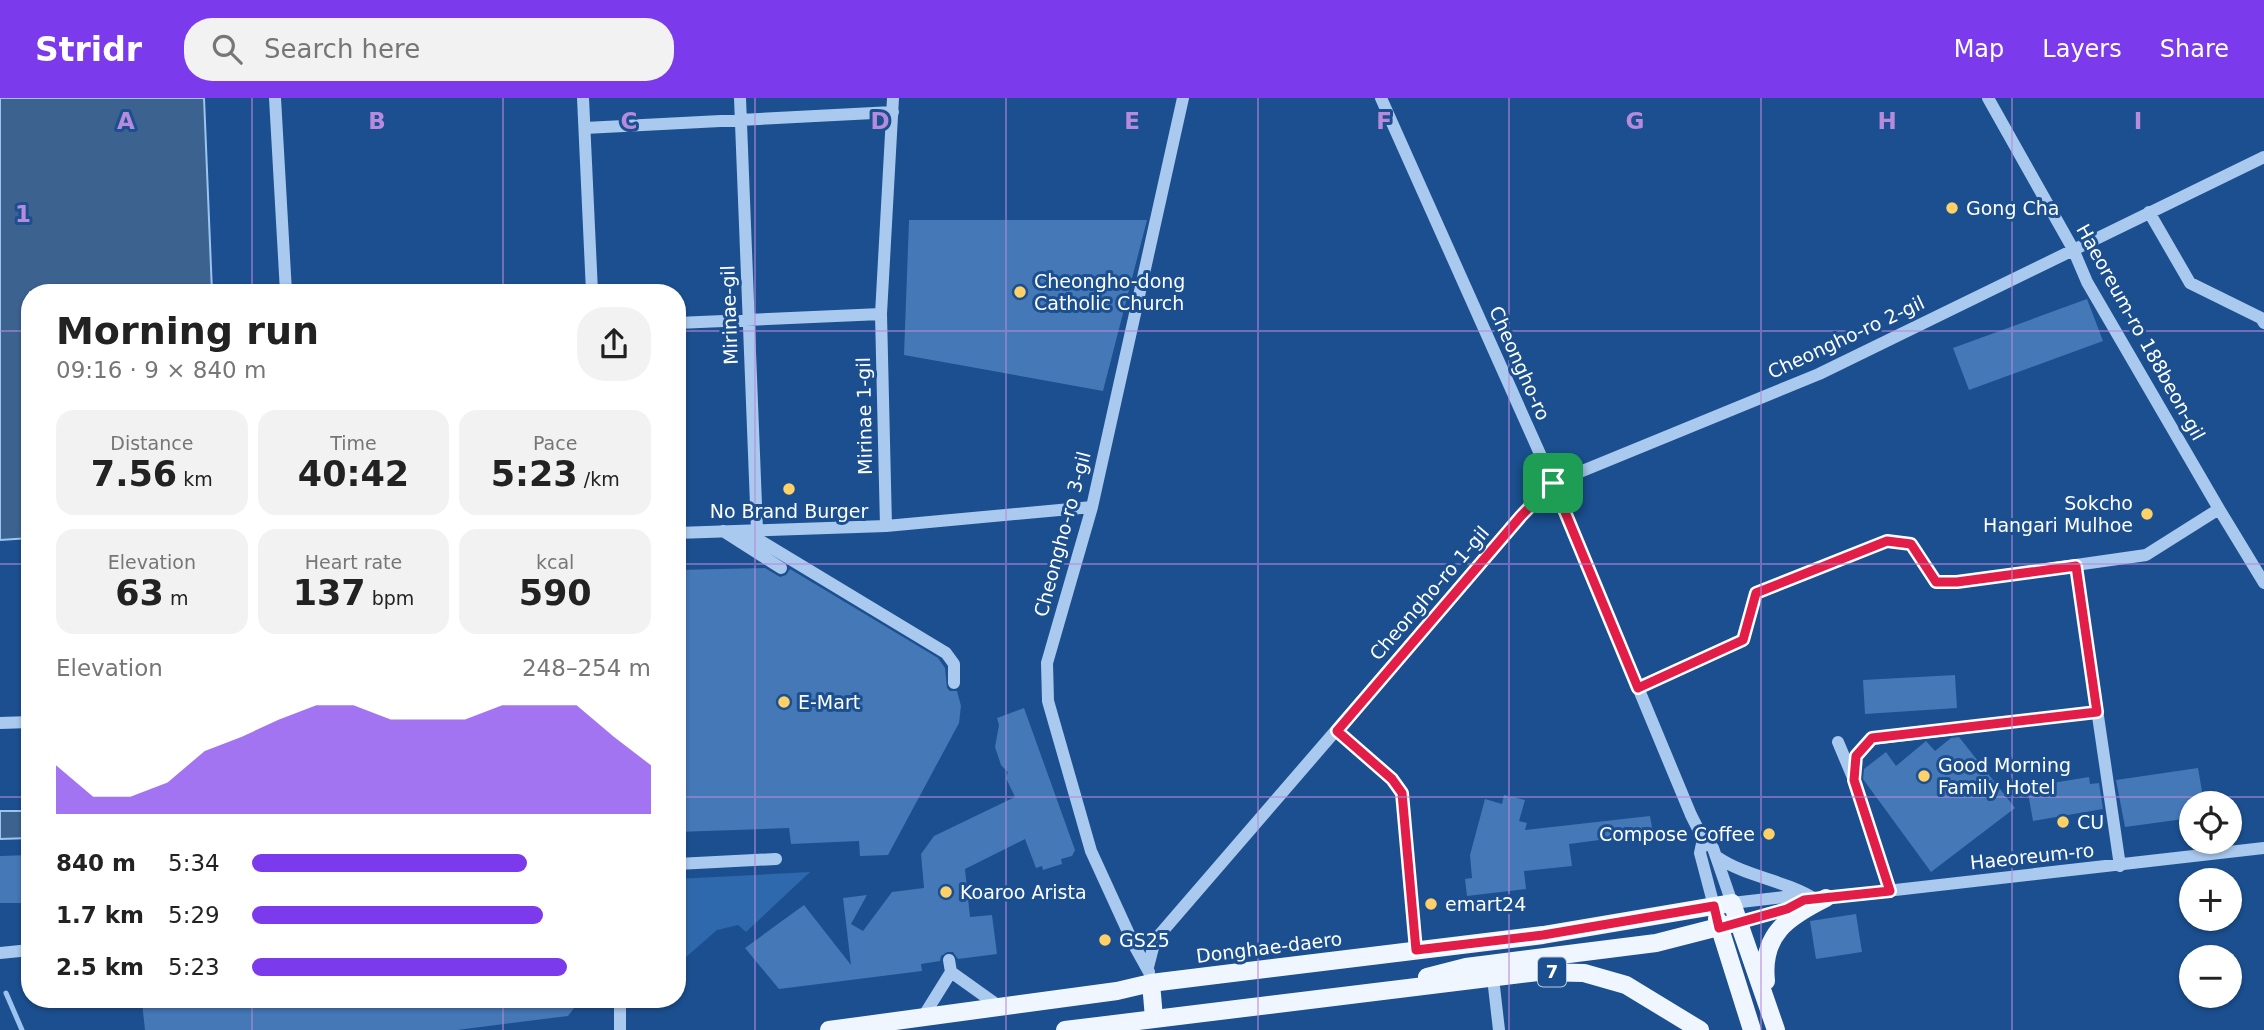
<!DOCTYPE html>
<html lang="en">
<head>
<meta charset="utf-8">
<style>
  :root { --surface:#fff; --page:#f2f2f2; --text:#222; --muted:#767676; --accent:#7c3aed }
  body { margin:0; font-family:"DejaVu Sans",sans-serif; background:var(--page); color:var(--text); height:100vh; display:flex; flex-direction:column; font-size:26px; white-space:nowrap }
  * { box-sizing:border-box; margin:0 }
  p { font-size:23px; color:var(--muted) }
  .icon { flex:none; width:38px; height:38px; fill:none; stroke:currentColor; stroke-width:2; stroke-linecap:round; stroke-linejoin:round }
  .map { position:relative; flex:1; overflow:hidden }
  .sheet { position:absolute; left:21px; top:186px; width:665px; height:724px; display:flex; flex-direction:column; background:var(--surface); border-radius:28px; box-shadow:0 2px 5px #0004 }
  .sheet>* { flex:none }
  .fabs { position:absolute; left:2179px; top:693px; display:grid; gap:14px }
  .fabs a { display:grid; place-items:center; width:63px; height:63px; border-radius:50%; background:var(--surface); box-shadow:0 2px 5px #0004; font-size:35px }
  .pin { position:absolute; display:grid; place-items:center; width:60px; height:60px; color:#fff; margin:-30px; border-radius:14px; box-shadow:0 4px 10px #0006 }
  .round { display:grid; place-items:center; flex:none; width:74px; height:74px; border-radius:28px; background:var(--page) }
  .head { display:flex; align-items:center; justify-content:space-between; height:119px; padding:0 35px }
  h1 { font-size:38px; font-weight:700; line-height:52px }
  .stats { display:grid; grid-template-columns:repeat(3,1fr); gap:10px; height:119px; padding:7px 35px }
  .stats div { display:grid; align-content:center; border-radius:18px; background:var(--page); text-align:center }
  .stats b { font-size:35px; font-weight:700 }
  .stats small { font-size:19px; font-weight:400 }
  .stats p { font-size:19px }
  .chart { height:196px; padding:14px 35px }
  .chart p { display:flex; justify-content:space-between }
  .chart svg { width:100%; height:126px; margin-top:7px; fill:var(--accent); opacity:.7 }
  ul { padding:0 35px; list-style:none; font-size:23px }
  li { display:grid; grid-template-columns:112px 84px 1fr; align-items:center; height:52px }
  li i { height:18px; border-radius:9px; background:var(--accent) }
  header { display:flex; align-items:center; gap:42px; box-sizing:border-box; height:98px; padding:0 35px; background:var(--accent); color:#fff }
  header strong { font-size:33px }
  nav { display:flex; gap:38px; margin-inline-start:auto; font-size:24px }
  .search { width:490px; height:63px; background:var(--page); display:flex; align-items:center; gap:18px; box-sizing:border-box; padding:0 24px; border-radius:28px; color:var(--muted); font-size:26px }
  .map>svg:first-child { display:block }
</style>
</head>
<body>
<header>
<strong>Stridr</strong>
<div class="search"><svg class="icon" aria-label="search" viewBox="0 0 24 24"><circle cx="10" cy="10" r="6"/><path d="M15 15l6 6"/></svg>Search here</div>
<nav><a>Map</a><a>Layers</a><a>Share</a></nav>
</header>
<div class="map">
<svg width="2264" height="932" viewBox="0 0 2264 932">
  <rect width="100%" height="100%" fill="#1b4f8f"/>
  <path fill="#2e69ad" d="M 810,774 L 746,834 L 738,827 L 717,832 L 677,867 L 677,781 Z"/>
  <path fill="#3c6290" stroke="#9cc4f0" stroke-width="2" d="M 0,0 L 204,0 L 212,194 L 30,194 L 30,440 L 0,442 Z
    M 0,713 L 30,713 L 30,740 L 0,741 Z"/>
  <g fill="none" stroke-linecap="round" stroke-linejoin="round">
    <path stroke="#9cc4f0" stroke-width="5" d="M 6,895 L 22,932"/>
  </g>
  <path fill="#4478b7" d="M 909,122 L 1147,122 L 1103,293 L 904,257 Z
    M 2087,201 L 2103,243 L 1969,292 L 1953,250 Z
    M 765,470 L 780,479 L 786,477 L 790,471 L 938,560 L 945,570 L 947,590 L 950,593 L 957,593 L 961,608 L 959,625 L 888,757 L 860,758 L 859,743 L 791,746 L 789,730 L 677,734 L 677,472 Z
    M 1955,577 L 1957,610 L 1865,616 L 1863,582 Z
    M 1024,610 L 1075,752 L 1072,758 L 1061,761 L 1062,766 L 1043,772 L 1042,768 L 1036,770 L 1025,741 L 965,771 L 970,819 L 992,817 L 997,856 L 958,861 L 953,854 L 947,854 L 941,858 L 940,863 L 921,866 L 922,873 L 779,891 L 745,850 L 804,807 L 851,867 L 843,800 L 867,797 L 851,826 L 863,833 L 892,794 L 924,790 L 921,756 L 934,738 L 1015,699 L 1006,680 L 1008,674 L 1001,667 L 995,649 L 999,627 L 997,620 Z
    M 1959,639 L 2015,710 L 1931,774 L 1863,681 L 1864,671 L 1886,654 L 1896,668 L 1926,643 L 1935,653 L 1951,640 Z
    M 2198,670 L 2204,705 L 2191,705 L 2191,720 L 2125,729 L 2116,682 Z
    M 2089,679 L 2090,686 L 2099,685 L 2103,711 L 2033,723 L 2027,689 Z
    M 1504,697 L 1525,702 L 1519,723 L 1527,725 L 1525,732 L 1650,718 L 1653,735 L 1569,746 L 1572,768 L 1524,773 L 1526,791 L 1467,798 L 1465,781 L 1472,780 L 1470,757 L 1485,701 L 1502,706 Z
    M 30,757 L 30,805 L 0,805 L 0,758 Z
    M 1856,816 L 1862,854 L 1816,861 L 1810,823 Z
    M 169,901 L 581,901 L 568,918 L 457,932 L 145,932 L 142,904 Z"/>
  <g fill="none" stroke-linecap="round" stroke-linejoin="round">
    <path stroke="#a9c9ee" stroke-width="12" d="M 275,0 L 286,194
      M 583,0 L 592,194
      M 740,0 L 757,432
      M 1381,0 L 1553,385 L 1691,717 L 1703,741 L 1713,750 L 1732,805 L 1784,799 L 1816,801 L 2264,750
      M 1988,0 L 2073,151 L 2087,184 L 2219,411 L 2264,485
      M 585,30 L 893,14
      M 2149,114 L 2190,185 L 2261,220 L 2264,225
      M 677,225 L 881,216
      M 886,428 L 881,216 L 893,0
      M 723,433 L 781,470
      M 744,433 L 946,555 L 954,566 L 954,585
      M 677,435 L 886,428 L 1092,409
      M 2076,468 L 2120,768
      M 1638,590 L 1743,542 L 1756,495 L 1887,443 L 1911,446 L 1935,484 L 1957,484 L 2146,457 L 2219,411
      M 0,625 L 30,624
      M 1337,633 L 1392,681 L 1402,695 L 1416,852
      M 1838,644 L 1854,682 L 1890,793
      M 1854,682 L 1856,658 L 1872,641 L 2097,614
      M 1703,741 L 1700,755 L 1714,808
      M 1717,759 C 1746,779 1785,782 1815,801
      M 677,766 L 776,761
      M 1738,824 L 1787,811 L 1804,801
      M 0,855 L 30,852
      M 1148,869 L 1155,842 L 1521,418 L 1553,385 L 1819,276 L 2264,59
      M 951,874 L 1000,909
      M 1149,874 L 1134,847 L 1091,753 L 1048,603 L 1047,565 L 1092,409 L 1183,0
      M 1493,880 L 1499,932
      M 923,919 L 951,874 L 949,862
      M 620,932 L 620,901"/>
    <path stroke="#f0f6ff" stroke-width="18" d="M 1717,821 L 1752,932
      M 1427,879 L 1466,869 L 1656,845 L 1738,824
      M 1766,883 C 1761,836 1788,819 1826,800
      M 1151,885 L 1154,920
      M 829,932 L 1117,893 L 1151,885 L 1543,837 L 1732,805 L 1776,932
      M 1065,932 L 1538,874 L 1584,875 L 1626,887 L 1700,932"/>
  </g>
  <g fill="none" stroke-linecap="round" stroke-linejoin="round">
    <g stroke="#fff" stroke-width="14">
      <path id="route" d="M 1553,385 L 1638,590 L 1743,542 L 1756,495 L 1887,443 L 1911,446 L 1936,484 L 1957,484 L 2076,468 L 2097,614 L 1872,640 L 1856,658 L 1854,682 L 1890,793 L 1804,802 L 1787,811 L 1719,830 L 1714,808 L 1543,837 L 1416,852 L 1402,695 L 1392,681 L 1337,633 L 1521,418 Z"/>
    </g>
    <use href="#route" stroke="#e11d48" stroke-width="9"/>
  </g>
  <path fill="none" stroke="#b68bdc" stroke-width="2" stroke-opacity="0.55" d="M 252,0 L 252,194M 503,0 L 503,194M 755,0 L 755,932M 1006,0 L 1006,932M 1258,0 L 1258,932M 1509,0 L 1509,932M 1761,0 L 1761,932M 2012,0 L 2012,932M 0,233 L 30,233M 677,233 L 2264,233M 0,466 L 30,466M 677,466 L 2264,466M 0,699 L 30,699M 677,699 L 2264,699M 252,901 L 252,932M 503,901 L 503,932"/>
  <g fill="#ffd166" stroke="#1b4f8f" stroke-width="2.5">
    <circle cx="1952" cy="110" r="7"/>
    <circle cx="1020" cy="194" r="7"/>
    <circle cx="789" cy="391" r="7"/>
    <circle cx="2147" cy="416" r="7"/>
    <circle cx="784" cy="604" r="7"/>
    <circle cx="1924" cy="678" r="7"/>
    <circle cx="2063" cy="724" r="7"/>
    <circle cx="1769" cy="736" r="7"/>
    <circle cx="946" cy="794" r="7"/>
    <circle cx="1431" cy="806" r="7"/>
    <circle cx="1105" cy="842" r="7"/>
  </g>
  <g text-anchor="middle" stroke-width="6" stroke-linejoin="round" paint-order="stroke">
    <rect fill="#1b4f8f" stroke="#bbcadd" stroke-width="2" x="1538" y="859.5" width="28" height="29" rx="5"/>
    <g font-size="18" font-weight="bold" fill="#fff">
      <text x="1552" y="880">7</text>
    </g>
    <g font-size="19" fill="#fff" stroke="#1b4f8f" text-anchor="start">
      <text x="1966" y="117">Gong Cha</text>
      <text x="1034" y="190">Cheongho-dong<tspan x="1034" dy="22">Catholic Church</tspan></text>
      <text x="2133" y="412" text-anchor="end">Sokcho<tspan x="2133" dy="22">Hangari Mulhoe</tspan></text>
      <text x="789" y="420" text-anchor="middle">No Brand Burger</text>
      <text x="798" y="611">E-Mart</text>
      <text x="1938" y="674">Good Morning<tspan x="1938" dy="22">Family Hotel</tspan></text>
      <text x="2077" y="731">CU</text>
      <text x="1755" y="743" text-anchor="end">Compose Coffee</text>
      <text x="960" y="801">Koaroo Arista</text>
      <text x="1445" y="813">emart24</text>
      <text x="1119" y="849">GS25</text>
    </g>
    <g font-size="19" fill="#fff" stroke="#1b4f8f">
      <text transform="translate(729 217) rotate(-92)" y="7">Mirinae-gil</text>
      <text transform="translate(2141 234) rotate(61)" y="7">Haeoreum-ro 188beon-gil</text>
      <text transform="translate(1846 239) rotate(-25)" y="7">Cheongho-ro 2-gil</text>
      <text transform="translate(1520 265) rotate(66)" y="7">Cheongho-ro</text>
      <text transform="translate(864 318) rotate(-91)" y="7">Mirinae 1-gil</text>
      <text transform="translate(1062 436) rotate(-75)" y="7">Cheongho-ro 3-gil</text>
      <text transform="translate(1429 495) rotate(-49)" y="7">Cheongho-ro 1-gil</text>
      <text transform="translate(2032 758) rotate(-6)" y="7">Haeoreum-ro</text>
      <text transform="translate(1269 849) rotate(-7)" y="7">Donghae-daero</text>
    </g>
  </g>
  <g font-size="23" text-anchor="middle" font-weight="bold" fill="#b68bdc" stroke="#1b4f8f" stroke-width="6" stroke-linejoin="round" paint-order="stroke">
    <text x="126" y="31">A</text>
    <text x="377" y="31">B</text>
    <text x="629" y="31">C</text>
    <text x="880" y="31">D</text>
    <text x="1132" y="31">E</text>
    <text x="1384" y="31">F</text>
    <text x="1635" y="31">G</text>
    <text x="1887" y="31">H</text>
    <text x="2138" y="31">I</text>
    <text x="23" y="124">1</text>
  </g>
</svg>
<div class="fabs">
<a><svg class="icon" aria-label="locate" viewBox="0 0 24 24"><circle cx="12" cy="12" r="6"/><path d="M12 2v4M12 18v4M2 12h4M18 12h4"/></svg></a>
<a>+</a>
<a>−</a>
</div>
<div class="pin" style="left:1553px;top:385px;background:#1e9e55"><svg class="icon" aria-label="arrive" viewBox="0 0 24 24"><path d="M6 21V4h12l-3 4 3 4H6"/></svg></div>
<section class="sheet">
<div class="head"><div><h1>Morning run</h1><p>09:16 · 9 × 840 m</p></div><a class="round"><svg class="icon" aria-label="share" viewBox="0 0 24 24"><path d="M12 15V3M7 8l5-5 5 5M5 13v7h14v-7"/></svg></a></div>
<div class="stats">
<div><p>Distance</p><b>7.56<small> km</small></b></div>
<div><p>Time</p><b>40:42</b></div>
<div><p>Pace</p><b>5:23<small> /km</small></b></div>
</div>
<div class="stats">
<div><p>Elevation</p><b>63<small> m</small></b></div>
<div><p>Heart rate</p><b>137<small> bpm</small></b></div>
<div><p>kcal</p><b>590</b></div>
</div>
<div class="chart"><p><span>Elevation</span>248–254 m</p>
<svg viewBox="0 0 160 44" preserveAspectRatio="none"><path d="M0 44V27L10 38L20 38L30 33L40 22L50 17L60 11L70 6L80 6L90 11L100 11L110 11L120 6L130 6L140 6L150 17L160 27V44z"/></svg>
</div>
<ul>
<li><b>840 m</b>5:34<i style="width:69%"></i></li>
<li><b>1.7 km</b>5:29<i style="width:73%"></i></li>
<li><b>2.5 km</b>5:23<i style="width:79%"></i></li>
</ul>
</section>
</div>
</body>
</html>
